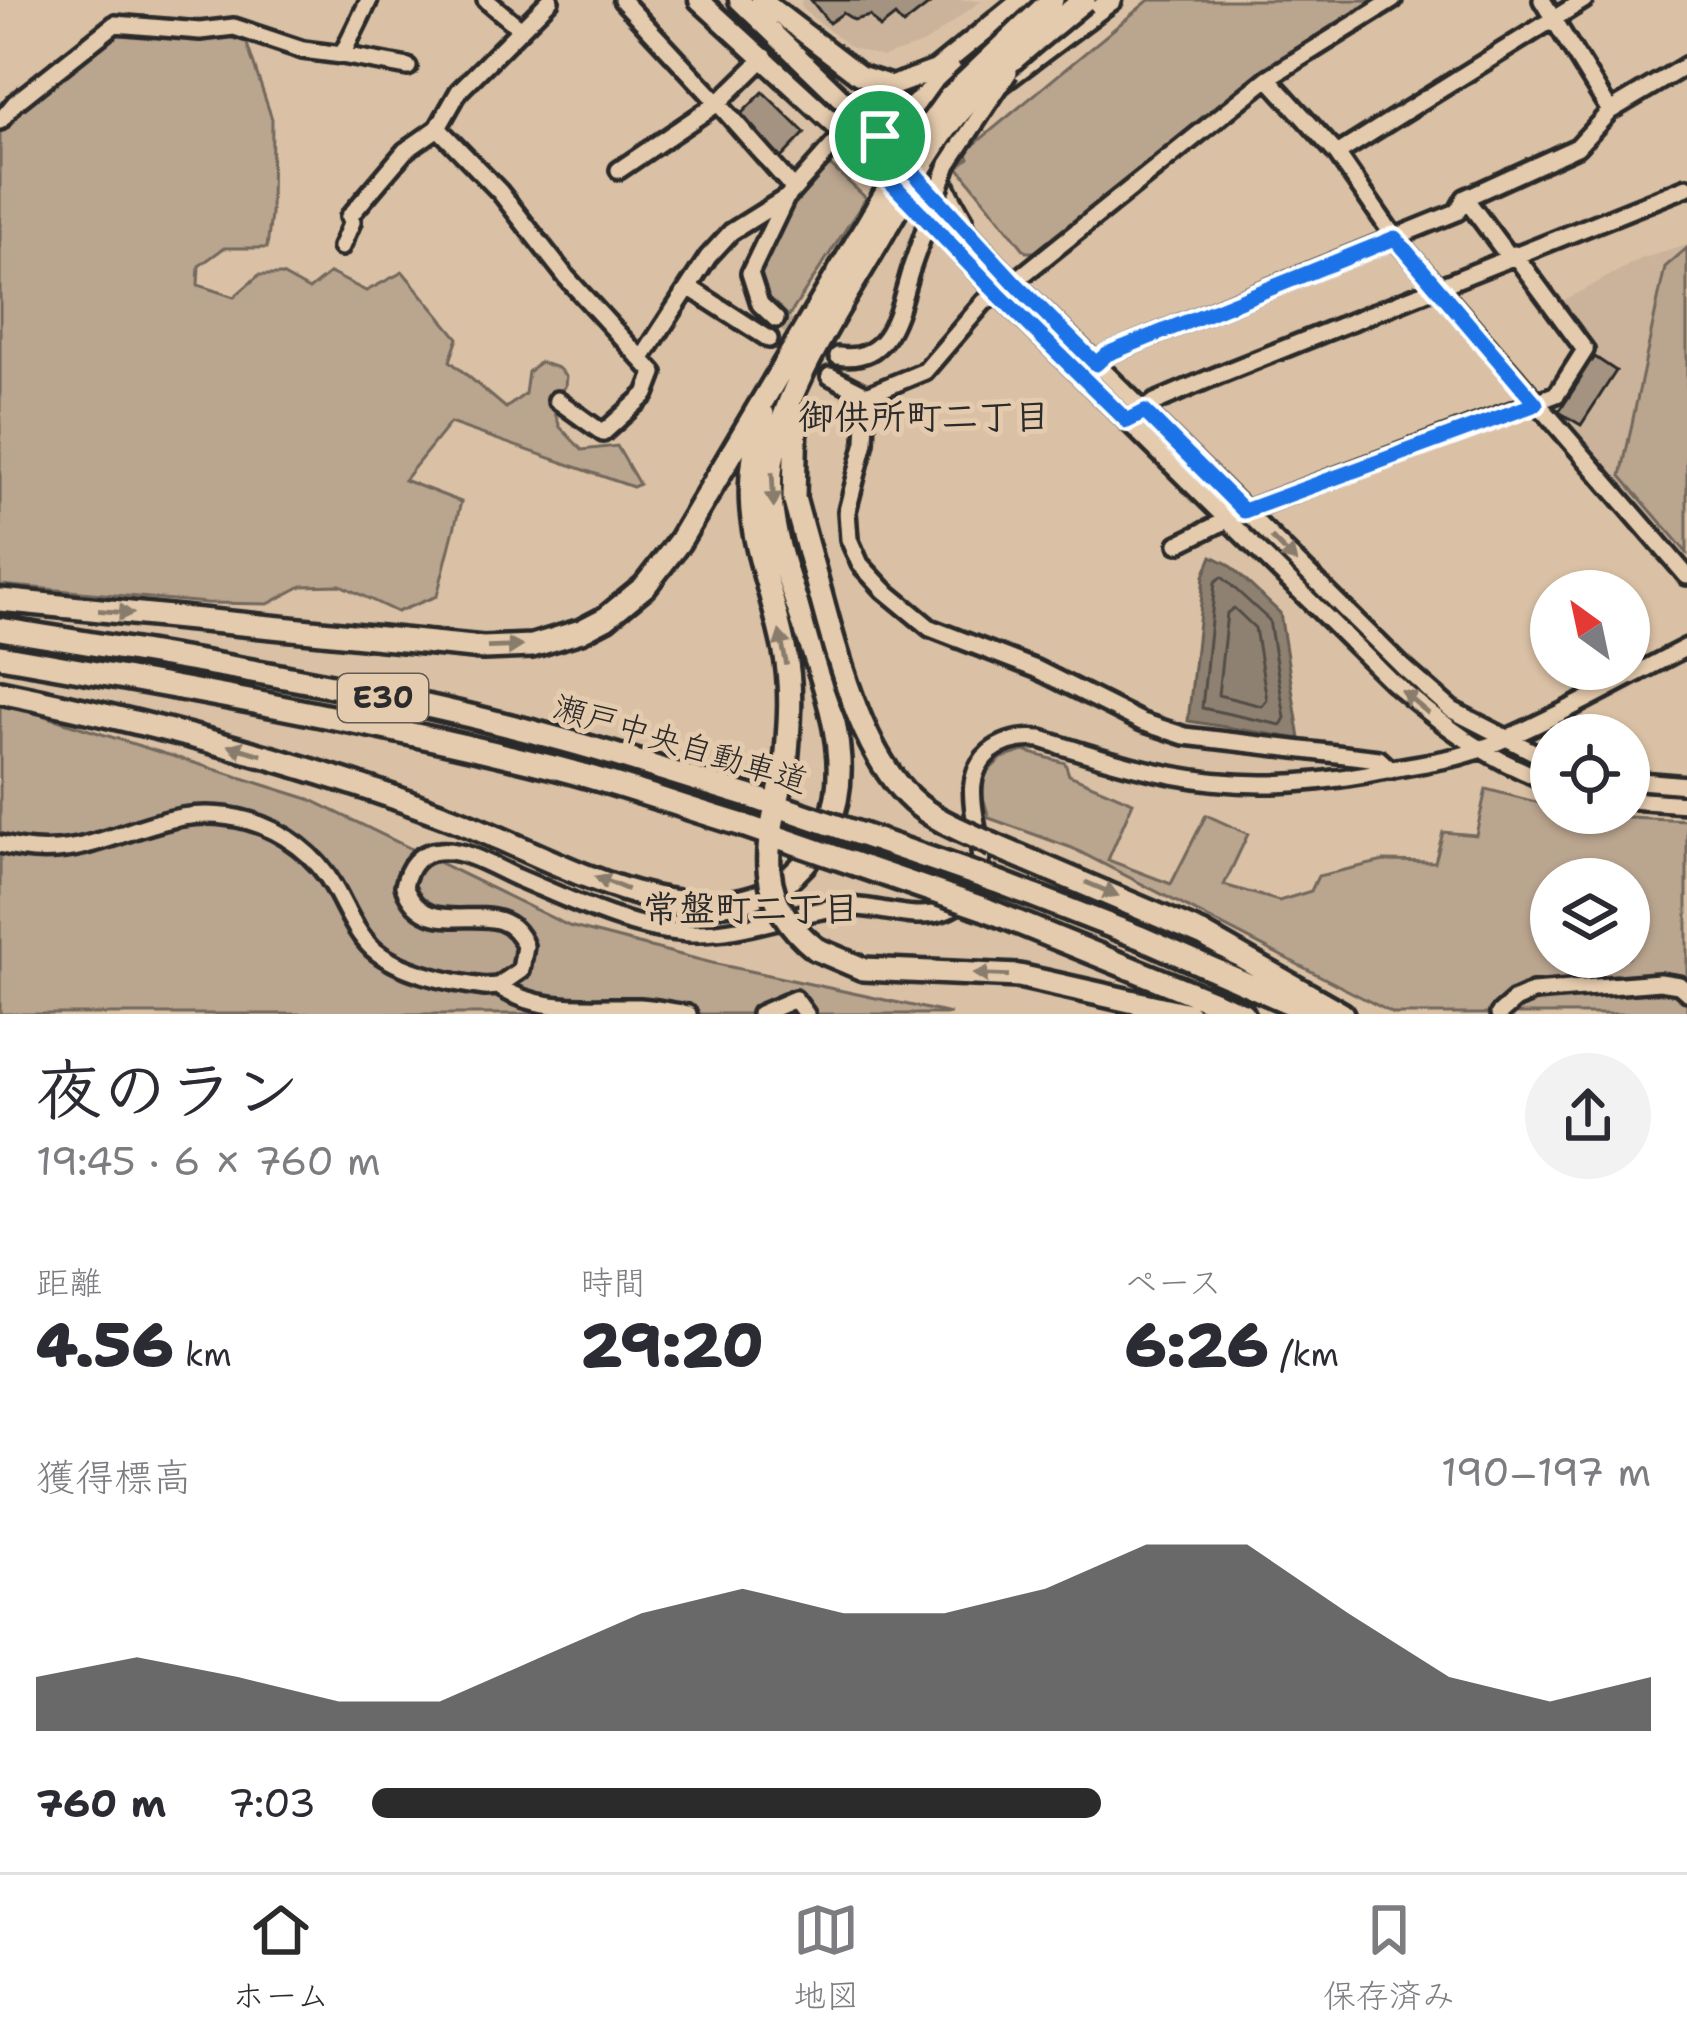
<!DOCTYPE html>
<html lang="ja">
<head>
<meta charset="utf-8">
<style>
  :root { --surface:#fff; --page:#f2f2f3; --text:#2b2b33; --muted:#7c7c81; --line:#e1e1e2; --accent:#2b2b2b }
  body { margin:0; font-family:"Shantell Sans","Klee One",sans-serif; background:var(--page); color:var(--text); height:100vh; display:flex; flex-direction:column; font-size:45px; white-space:nowrap }
  * { box-sizing:border-box; margin:0 }
  p { font-size:39px; color:var(--muted) }
  .icon { flex:none; width:66px; height:66px; fill:none; stroke:currentColor; stroke-width:2; stroke-linecap:round; stroke-linejoin:round }
  .map { position:relative; height:1014px; overflow:hidden }
  .details { display:flex; flex-direction:column; background:var(--surface); flex:1 }
  .details>* { flex:none }
  .needle { width:78px; rotate:327deg }
  .controls { position:absolute; left:1530px; top:570px; display:grid; gap:24px }
  .controls a { display:grid; place-items:center; width:120px; height:120px; border-radius:50%; background:var(--surface); box-shadow:0 3px 9px #0004; font-size:60px }
  .pin { position:absolute; display:grid; place-items:center; width:102px; height:102px; color:#fff; margin:-51px; border:6px solid #fff; border-radius:50%; box-shadow:0 3px 12px #0007 }
  .round { display:grid; place-items:center; flex:none; width:126px; height:126px; border-radius:63px; background:var(--page) }
  .summary { display:flex; align-items:center; justify-content:space-between; height:204px; padding:0 36px }
  h1 { font-size:66px; font-weight:800; line-height:90px }
  .figures { display:grid; grid-template-columns:repeat(3,1fr); gap:18px; height:204px; padding:12px 36px }
  .figures div { display:grid; align-content:center }
  .figures b { font-size:60px; font-weight:800 }
  .figures small { font-size:33px; font-weight:400 }
  .figures p { font-size:33px }
  .chart { height:336px; padding:24px 36px }
  .chart p { display:flex; justify-content:space-between }
  .chart svg { width:100%; height:216px; margin-top:12px; fill:var(--accent); opacity:.7 }
  ul { padding:0 36px; list-style:none; font-size:39px }
  li { display:grid; grid-template-columns:192px 144px 1fr; align-items:center; height:90px }
  li i { height:30px; border-radius:15px; background:var(--accent) }
  .tab-bar { display:flex; justify-content:space-around; align-items:center; height:168px; border-top:3px solid var(--line); background:var(--surface); font-size:33px; color:var(--muted) }
  .tab-bar a { display:grid; justify-items:center; gap:6px }
  .tab-bar .active { color:var(--accent) }
  .map>svg:first-child { display:block }
</style>
</head>
<body>
<div class="map">
<svg width="1687" height="1014" viewBox="0 0 1687 1014">
  <rect width="100%" height="100%" fill="#dac1a5"/>
  <filter id="ink" filterUnits="userSpaceOnUse"><feTurbulence type="fractalNoise" baseFrequency=".00833" numOctaves="2"/><feDisplacementMap in="SourceGraphic" scale="24" xChannelSelector="R" yChannelSelector="G"/><feConvolveMatrix kernelMatrix="1 2 1 2 8 2 1 2 1" color-interpolation-filters="sRGB"/></filter>
  <g filter="url(#ink)">
    <path fill="#cab39a" d="M 801,0 L 982,0 L 925,43 L 883,57 L 850,47 L 802,9 Z
      M 1687,245 L 1687,565 L 1550,412 L 1590,350 L 1556,305 L 1640,259 Z"/>
    <path fill="#baa58f" stroke="#72685d" stroke-width="3" fill-rule="evenodd" d="M 1149,0 L 1375,0 L 1276,61 L 1036,252 L 1026,252 L 958,167 L 969,158 L 965,152 Z
      M 222,27 L 246,41 L 272,119 L 271,215 L 267,248 L 224,248 L 199,266 L 198,285 L 234,297 L 259,275 L 282,275 L 309,290 L 330,273 L 366,291 L 403,272 L 458,338 L 450,361 L 506,408 L 525,394 L 528,372 L 540,362 L 558,368 L 566,376 L 565,387 L 550,400 L 560,427 L 582,450 L 617,446 L 639,484 L 633,487 L 450,423 L 404,480 L 461,502 L 437,596 L 397,612 L 340,585 L 302,586 L 268,604 L 207,603 L 0,585 L 0,113 L 117,35 Z
      M 831,166 L 866,198 L 789,316 C 776,307 762,295 759,278 C 755,247 803,190 822,167 Z
      M 1687,248 L 1687,553 L 1621,476 L 1665,267 Z
      M 0,702 L 309,799 L 569,926 L 712,963 L 951,1014 L 0,1014 Z
      M 1024,751 L 1065,763 L 1069,775 L 1133,802 L 1108,860 L 1171,884 L 1206,815 L 1248,834 L 1224,885 L 1279,901 L 1311,891 L 1318,876 L 1384,861 L 1435,862 L 1443,832 L 1476,835 L 1486,789 L 1551,806 L 1551,813 L 1687,820 L 1687,1014 L 1394,1014 L 1072,848 L 989,818 L 983,797 L 983,776 L 1002,758 ZM 1551,879 L 1629,879 L 1629,957 L 1551,957 Z"/>
    <path fill="#8f8171" stroke="#675f55" stroke-width="3" d="M 1212,556 L 1228,564 L 1280,613 L 1300,739 L 1188,721 L 1204,576 Z"/>
    <g fill="none" stroke-linecap="round" stroke-linejoin="round">
      <path stroke="#534d47" stroke-width="3" d="M 1222,577 L 1269,620 L 1285,718 L 1281,725 L 1202,708 L 1215,582 Z
        M 1234,608 L 1255,628 L 1267,700 L 1262,706 L 1218,695 L 1227,613 Z"/>
    </g>
    <path fill="#a49380" stroke="#2b2b2b" stroke-width="3" d="M 811,0 L 935,0 L 903,25 L 895,16 L 880,28 L 870,16 L 854,20 L 843,13 L 829,23 Z
      M 763,92 L 805,133 L 781,158 L 739,116 Z
      M 1595,357 L 1616,371 L 1581,425 L 1559,412 L 1581,378 L 1577,376 L 1588,359 L 1592,361 Z"/>
    <g fill="none" stroke-linecap="round" stroke-linejoin="round">
      <path stroke="#b7a38d" stroke-width="15" stroke-dasharray="15 8" stroke-linecap="butt" d="M 776,319 L 838,356"/>
      <g stroke="#2b2b2b" stroke-width="24">
        <path id="minor" d="M 486,0 L 521,29
          M 622,0 L 718,103 L 765,57
          M 1542,0 L 1610,111
          M 342,55 L 408,67
          M 1268,78 L 1337,154 L 1395,238 L 1687,576
          M 0,121 L 15,103 L 115,24 L 200,31 L 234,27 L 303,50 L 342,55 L 369,0
          M 438,128 L 500,192 L 567,278 L 654,373 L 646,394 L 603,433 L 557,400
          M 844,133 L 884,172
          M 880,136 L 1014,282 L 1403,667 L 1452,710 L 1551,761
          M 944,142 C 932,171 950,193 964,219
          M 1337,154 L 1584,0
          M 619,170 L 718,103 L 794,189
          M 900,190 L 998,294 L 1391,681 C 1440,723 1489,761 1551,782
          M 1465,198 L 1509,257
          M 341,247 L 352,222 L 349,217 L 405,151 L 438,128 L 459,91 L 550,0
          M 690,288 L 769,339
          M 776,319 L 760,304 L 750,273 L 785,200
          M 838,356 C 892,364 898,310 911,269
          M 643,357 L 708,257 L 731,232 L 787,197 L 860,115
          M 1087,369 L 1107,354 L 1457,212 L 1465,198 L 1577,147 L 1610,111 L 1687,65
          M 830,376 L 867,395 L 925,371 L 984,302 L 1014,282 L 1268,78 L 1393,0
          M 867,395 L 865,442 L 847,511 L 849,539 L 860,564 L 884,590 L 930,628 L 1036,669 L 1142,722 L 1185,736 L 1379,759 L 1391,770
          M 1136,417 L 1155,402 L 1211,378 L 1687,187
          M 1244,511 L 1557,394 L 1585,350 L 1514,254
          M 1178,544 L 1227,520
          M 1629,780 L 1687,785
          M 1629,800 L 1687,804
          M 0,844 C 101,873 151,793 249,821 C 284,831 317,856 334,887 C 346,908 355,932 373,949 C 399,972 451,983 485,987 L 498,986 L 521,970 L 525,946 C 501,886 429,951 404,886 C 408,867 418,852 439,851 C 466,849 492,866 516,877 C 571,900 629,930 690,933 C 743,935 791,912 843,907 C 873,904 903,919 933,914 C 948,912 963,903 972,891 C 1000,850 947,789 990,752 C 1005,740 1022,737 1041,739 C 1175,783 1251,798 1392,769 C 1422,763 1453,760 1481,749 C 1551,721 1620,681 1687,647
          M 498,986 C 540,1014 591,1006 640,1007 C 656,1008 672,1012 688,1014
          M 760,1014 L 795,999 L 806,1014
          M 1499,1014 L 1515,1000 L 1533,992 L 1660,982 L 1679,985 L 1687,992"/>
      </g>
      <g stroke="#2b2b2b" stroke-width="27">
        <path id="major" d="M 699,0 L 844,133 L 906,135 L 933,128
          M 739,0 L 880,136
          M 761,0 L 859,75 L 892,86 L 936,70 L 1022,0
          M 1001,83 L 1112,0
          M 880,136 L 952,71
          M 879,167 L 880,136"/>
      </g>
      <g stroke="#2b2b2b" stroke-width="30">
        <path id="highway" d="M 763,414 C 734,520 765,555 785,652 C 793,689 789,728 786,764
          M 796,414 L 794,498 L 809,553
          M 0,600 L 483,648 L 532,646 L 581,631 L 606,618 L 645,586 L 679,542 L 873,215
          M 0,629 C 186,659 374,688 556,738 C 624,756 691,779 758,799
          M 0,656 C 184,688 368,721 549,766 C 615,782 679,806 743,825
          M 0,692 C 151,723 300,761 445,816 C 510,840 589,884 655,898 C 700,908 758,908 793,875 C 913,764 760,601 771,472 C 779,389 846,299 886,227
          M 993,845 L 1202,934 L 1342,1014
          M 1001,883 L 1142,938 L 1315,1014
          M 985,909 L 1243,1014
          M 816,949 L 863,969 L 1019,976 L 1188,1014"/>
      </g>
      <use href="#minor" stroke="#e5cbad" stroke-width="15"/>
      <use href="#major" stroke="#e5cbad" stroke-width="18"/>
      <use href="#highway" stroke="#e5cbad" stroke-width="21"/>
      <g stroke="#2b2b2b" stroke-width="24" stroke-linecap="butt">
        <path id="minor-bridge" d="M 911,269 L 948,164 L 1009,72"/>
      </g>
      <g stroke="#2b2b2b" stroke-width="30" stroke-linecap="butt">
        <path id="highway-bridge" d="M 873,215 L 911,151 L 950,97 L 1052,0
          M 886,227 C 905,195 923,160 945,130 C 983,79 1036,40 1084,0
          M 809,553 C 831,628 856,757 919,806 C 941,823 968,833 993,845
          M 786,764 C 769,839 747,894 816,949
          M 758,799 L 1001,883
          M 743,825 L 985,909"/>
      </g>
      <use href="#minor-bridge" stroke="#e5cbad" stroke-width="15"/>
      <use href="#highway-bridge" stroke="#e5cbad" stroke-width="21"/>
    </g>
    <defs><path id="oneway-solid" d="M-6-.8H1V-3.2L6.5 0L1 3.2V.8H-6Z" transform="scale(3)"/></defs>
    <g fill="#887b6c">
      <use href="#oneway-solid" transform="translate(773 490) rotate(87)"/>
      <use href="#oneway-solid" transform="translate(1284 550) rotate(45)"/>
      <use href="#oneway-solid" transform="translate(116 612) rotate(5)"/>
      <use href="#oneway-solid" transform="translate(505 647) rotate(-2)"/>
      <use href="#oneway-solid" transform="translate(783 648) rotate(-102)"/>
      <use href="#oneway-solid" transform="translate(1415 702) rotate(-140)"/>
      <use href="#oneway-solid" transform="translate(245 750) rotate(-164)"/>
      <use href="#oneway-solid" transform="translate(611 883) rotate(-158)"/>
      <use href="#oneway-solid" transform="translate(1102 889) rotate(23)"/>
      <use href="#oneway-solid" transform="translate(991 975) rotate(-178)"/>
    </g>
  </g>
  <g fill="none" stroke-linecap="round" stroke-linejoin="round" filter="url(#ink)">
    <g stroke="#fff" stroke-width="24">
      <path id="route" d="M 844,133 L 880,136 L 1014,282 L 1096,364 L 1107,354 L 1395,238 L 1536,404 L 1244,511 L 1145,412 L 1127,421 L 998,294 Z"/>
    </g>
    <use href="#route" stroke="#1a73e8" stroke-width="15"/>
  </g>
  <g text-anchor="middle" stroke-width="10" stroke-linejoin="round" paint-order="stroke">
    <rect fill="#e5cbad" stroke="#635b52" stroke-width="3" x="338" y="674" width="90" height="48" rx="9"/>
    <g font-size="30" font-weight="bold" fill="#2b2b2b">
      <text x="383" y="708">E30</text>
    </g>
    <g font-size="33" fill="#2b2b2b" stroke="#e5cbad">
      <text transform="translate(681 743) rotate(17)" y="12">瀬戸中央自動車道</text>
    </g>
    <g font-size="36" font-weight="bold" fill="#2b2b2b" stroke="#e5cbad">
      <text x="924" y="429">御供所町二丁目</text>
      <text x="751" y="921">常盤町二丁目</text>
    </g>
  </g>
</svg>
<div class="controls">
<a><svg class="needle" viewBox="-14 -14 28 28"><path d="M0-13l5 13h-10z" fill="#e53935"/><path d="M0 13l5-13h-10z" fill="#7c7c81"/></svg></a>
<a><svg class="icon" aria-label="locate" viewBox="0 0 24 24"><circle cx="12" cy="12" r="6"/><path d="M12 2v4M12 18v4M2 12h4M18 12h4"/></svg></a>
<a><svg class="icon" aria-label="layers" viewBox="0 0 24 24"><path d="M12 4l9 5-9 5-9-5zM3 14l9 5 9-5"/></svg></a>
</div>
<div class="pin" style="left:880px;top:136px;background:#1e9e55"><svg class="icon" aria-label="arrive" viewBox="0 0 24 24"><path d="M6 21V4h12l-3 4 3 4H6"/></svg></div>
</div>
<section class="details">
<div class="summary"><div><h1>夜のラン</h1><p>19:45 · 6 × 760 m</p></div><a class="round"><svg class="icon" aria-label="share" viewBox="0 0 24 24"><path d="M12 15V3M7 8l5-5 5 5M5 13v7h14v-7"/></svg></a></div>
<div class="figures">
<div><p>距離</p><b>4.56<small> km</small></b></div>
<div><p>時間</p><b>29:20</b></div>
<div><p>ペース</p><b>6:26<small> /km</small></b></div>
</div>
<div class="chart"><p><span>獲得標高</span>190–197 m</p>
<svg viewBox="0 0 160 44" preserveAspectRatio="none"><path d="M0 44V33L10 29L20 33L30 38L40 38L50 29L60 20L70 15L80 20L90 20L100 15L110 6L120 6L130 20L140 33L150 38L160 33V44z"/></svg>
</div>
<ul>
<li><b>760 m</b>7:03<i style="width:57%"></i></li>
</ul>
</section>
<nav class="tab-bar">
<a class="active"><svg class="icon" aria-label="home" viewBox="0 0 24 24"><path d="M3 11l9-7 9 7M6 9v11h12V9"/></svg>ホーム</a>
<a><svg class="icon" aria-label="map" viewBox="0 0 24 24"><path d="M3 6l6-2 6 2 6-2v14l-6 2-6-2-6 2zM9 4v14M15 6v14"/></svg>地図</a>
<a><svg class="icon" aria-label="saved" viewBox="0 0 24 24"><path d="M7 4h10v16l-5-4-5 4z"/></svg>保存済み</a>
</nav>
</body>
</html>
